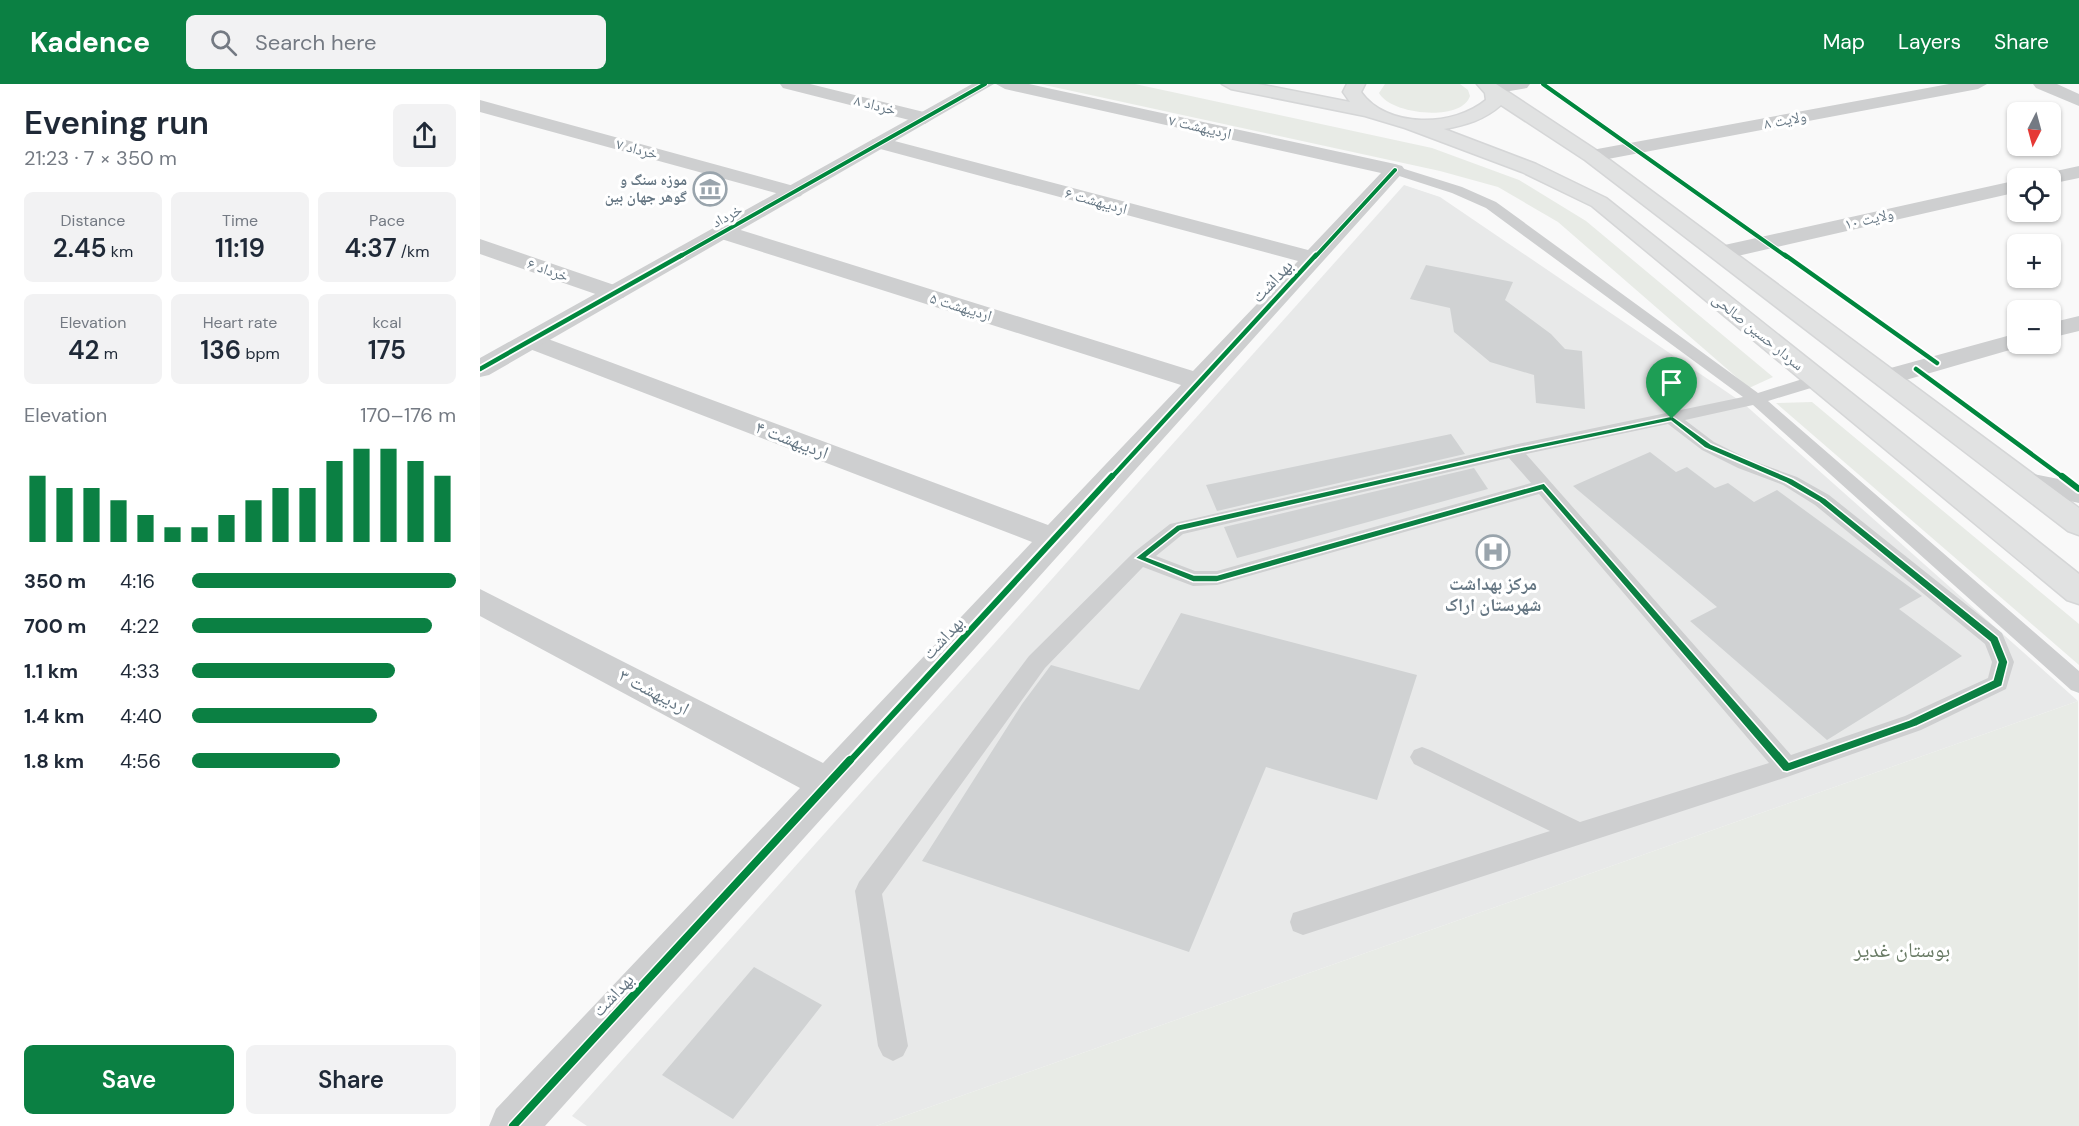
<!DOCTYPE html>
<html lang="en">
<head>
<meta charset="utf-8">
<style>
  :root { --surface:#fff; --page:#f2f2f3; --text:#1f2937; --muted:#747a83; --accent:#0b8043 }
  body { margin:0; font-family:"DM Sans","Noto Naskh Arabic",sans-serif; background:var(--page); color:var(--text); height:100vh; display:flex; flex-direction:column; font-size:22px; white-space:nowrap }
  * { box-sizing:border-box; margin:0 }
  p { font-size:20px; color:var(--muted) }
  .icon { flex:none; width:33px; height:33px; fill:none; stroke:currentColor; stroke-width:2; stroke-linecap:round; stroke-linejoin:round }
  .map { position:relative; flex:1; overflow:hidden }
  .sheet { display:flex; flex-direction:column; background:var(--surface); width:480px }
  .sheet>* { flex:none }
  .needle { width:39px; rotate:186deg }
  .fabs { position:absolute; left:1527px; top:18px; display:grid; gap:12px }
  .fabs a { display:grid; place-items:center; width:54px; height:54px; border-radius:9px; background:var(--surface); box-shadow:0 2px 4px #0004; font-size:30px }
  .pin { position:absolute; display:grid; place-items:center; width:51px; height:51px; color:#fff; margin:-62px -26px; border-radius:50% 50% 50% 0; rotate:-45deg; box-shadow:0 0 6px #0007 }
  .pin .icon { rotate:45deg }
  .round { display:grid; place-items:center; flex:none; width:63px; height:63px; border-radius:9px; background:var(--page) }
  .summary { display:flex; align-items:center; justify-content:space-between; height:102px; padding:0 24px }
  h1 { font-size:33px; font-weight:600; line-height:45px }
  .stats { display:grid; grid-template-columns:repeat(3,1fr); gap:9px; height:102px; padding:6px 24px }
  .stats div { display:grid; align-content:center; border-radius:9px; background:var(--page); text-align:center }
  .stats b { font-size:26px; font-weight:600 }
  .stats small { font-size:16px; font-weight:400 }
  .stats p { font-size:16px }
  .chart { height:168px; padding:12px 24px }
  .chart p { display:flex; justify-content:space-between }
  .chart svg { width:100%; height:108px; margin-top:6px; stroke:var(--accent); stroke-width:6 }
  .button { display:flex; gap:12px; margin-top:auto; padding:12px 24px }
  .button a { flex:1; height:69px; border-radius:9px; background:var(--accent); color:#fff; font-size:24px; font-weight:600; line-height:69px; text-align:center }
  .button a+a { background:var(--page); color:var(--text) }
  ul { padding:0 24px; list-style:none; font-size:20px }
  li { display:grid; grid-template-columns:96px 72px 1fr; align-items:center; height:45px }
  li i { height:15px; border-radius:8px; background:var(--accent) }
  header { display:flex; align-items:center; gap:36px; box-sizing:border-box; height:84px; padding:0 30px; background:var(--accent); color:#fff }
  header strong { font-size:28px }
  nav { display:flex; gap:33px; margin-inline-start:auto; font-size:21px }
  .search { width:420px; height:54px; background:var(--page); display:flex; align-items:center; gap:15px; box-sizing:border-box; padding:0 21px; border-radius:9px; color:var(--muted); font-size:22px }
  main { display:flex; flex:1; min-height:0 }
  .map>svg:first-child { display:block }
</style>
</head>
<body>
<header>
<strong>Kadence</strong>
<div class="search"><svg class="icon" aria-label="search" viewBox="0 0 24 24"><circle cx="10" cy="10" r="6"/><path d="M15 15l6 6"/></svg>Search here</div>
<nav><a>Map</a><a>Layers</a><a>Share</a></nav>
</header>
<main>
<section class="sheet">
<div class="summary"><div><h1>Evening run</h1><p>21:23 · 7 × 350 m</p></div><a class="round"><svg class="icon" aria-label="share" viewBox="0 0 24 24"><path d="M12 15V3M7 8l5-5 5 5M5 13v7h14v-7"/></svg></a></div>
<div class="stats">
<div><p>Distance</p><b>2.45<small> km</small></b></div>
<div><p>Time</p><b>11:19</b></div>
<div><p>Pace</p><b>4:37<small> /km</small></b></div>
</div>
<div class="stats">
<div><p>Elevation</p><b>42<small> m</small></b></div>
<div><p>Heart rate</p><b>136<small> bpm</small></b></div>
<div><p>kcal</p><b>175</b></div>
</div>
<div class="chart"><p><span>Elevation</span>170–176 m</p>
<svg viewBox="0 0 160 44" preserveAspectRatio="none"><path d="M5 44V17M15 44V22M25 44V22M35 44V27M45 44V33M55 44V38M65 44V38M75 44V33M85 44V27M95 44V22M105 44V22M115 44V11M125 44V6M135 44V6M145 44V11M155 44V17"/></svg>
</div>
<ul>
<li><b>350 m</b>4:16<i style="width:100%"></i></li>
<li><b>700 m</b>4:22<i style="width:91%"></i></li>
<li><b>1.1 km</b>4:33<i style="width:77%"></i></li>
<li><b>1.4 km</b>4:40<i style="width:70%"></i></li>
<li><b>1.8 km</b>4:56<i style="width:56%"></i></li>
</ul>
<div class="button"><a>Save</a><a>Share</a></div>
</section>
<div class="map">
<svg width="1599" height="1042" viewBox="0 0 1599 1042">
  <rect width="100%" height="100%" fill="#f9f9f9"/>
  <path fill="#e8e9e9" d="M 924,101 L 960,113 L 1263,319 L 1598,617 L 396,1042 L 107,1042 L 92,1032 Z"/>
  <path fill="#e8ebe6" d="M 560,0 L 655,0 L 952,64 L 1039,96 L 1106,137 L 1293,293 L 1269,304 L 1078,138 L 1018,103 L 960,87 Z
    M 905,0 L 980,0 L 988,6 L 990,12 C 982,38 911,31 899,9 Z
    M 1332,318 L 1599,540 L 1599,581 L 1296,319 Z
    M 1598,617 L 1599,1042 L 396,1042 Z"/>
  <path fill="#d0d2d3" d="M 946,181 L 1033,198 L 1025,216 L 1071,250 L 1085,265 L 1102,267 L 1105,325 L 1056,319 L 1054,291 L 1010,278 L 974,248 L 970,224 L 930,215 Z
    M 971,350 L 985,370 L 737,427 L 726,401 Z
    M 1170,368 L 1196,388 L 1207,383 L 1235,404 L 1248,399 L 1274,418 L 1297,406 L 1442,512 L 1419,525 L 1482,572 L 1347,656 L 1210,537 L 1237,523 L 1093,402 Z
    M 994,384 L 1008,405 L 757,474 L 744,443 Z
    M 701,529 L 937,591 L 897,716 L 786,683 L 709,868 L 442,777 L 542,620 L 571,581 L 659,606 Z
    M 274,883 L 342,921 L 253,1035 L 182,991 Z"/>
  <g fill="none" stroke-linecap="round" stroke-linejoin="round">
    <g stroke="#d5d6d7" stroke-width="3">
      <path id="secondary" d="M 742,0 L 778,0 L 870,18 L 863,8 L 867,0 L 885,0 L 881,8 C 907,45 974,43 1006,16 L 1005,9 L 997,0 L 1016,0 L 1119,68 L 1599,424 L 1599,451 L 1588,447 L 1105,76 L 1021,21 C 1004,36 986,41 964,45 L 1056,80 L 1126,114 L 1599,490 L 1599,520 L 1587,516 L 1112,122 L 1042,88 L 925,44 L 885,32 L 751,5 Z"/>
    </g>
    <path fill="#cecfd0" fill-rule="evenodd" d="M 915,82 L 982,103 L 1016,118 L 1278,309 L 1332,292 L 1344,292 L 1346,296 L 1344,300 L 1288,317 L 1599,587 L 1599,609 L 1591,606 L 1273,321 L 1205,336 L 1234,358 L 1270,376 L 1317,393 L 1349,411 L 1522,549 L 1534,578 L 1526,605 L 1441,646 L 1307,693 L 823,851 L 813,847 L 810,838 L 813,829 L 1070,747 L 934,680 L 930,673 L 934,666 L 942,663 L 950,666 L 1100,738 L 1289,679 L 1059,410 L 737,501 L 713,502 L 663,483 L 565,584 L 402,810 L 428,962 L 423,972 L 413,977 L 403,972 L 398,962 L 375,807 L 379,798 L 549,572 L 653,469 L 690,440 L 1033,361 L 1263,313 L 1006,124 L 972,109 L 910,89 L 909,86 ZM 1188,340 L 1222,366 L 1258,384 L 1303,401 L 1335,421 L 1505,560 L 1512,578 L 1508,594 L 1425,632 L 1311,671 L 1046,370 ZM 1029,374 L 1051,399 L 737,487 L 715,487 L 676,472 L 703,450 Z"/>
    <path fill="#cecfd0" fill-rule="evenodd" d="M 300,0 L 330,0 L 452,30 L 454,34 L 445,40 L 303,4 Z
      M 516,0 L 549,0 L 915,80 L 922,82 L 925,86 L 65,1042 L 9,1042 L 16,1025 L 320,704 L 0,532 L 0,505 L 343,679 L 552,458 L 42,262 L 38,257 L 42,252 L 51,249 L 60,252 L 568,441 L 701,301 L 235,153 L 232,148 L 235,143 L 251,143 L 713,287 L 818,177 L 393,63 L 390,59 L 393,55 L 407,55 L 828,166 L 901,89 L 525,5 Z
      M 1011,0 L 1050,0 L 1047,4 L 1012,10 L 1003,5 Z
      M 1469,0 L 1507,0 L 1498,5 L 1112,78 L 1105,76 L 1102,72 L 1105,68 L 1112,66 Z
      M 0,16 L 321,104 L 324,108 L 321,112 L 314,114 L 0,28 Z
      M 1599,82 L 1599,94 L 1570,100 L 1570,94 L 1559,94 L 1562,90 Z
      M 1538,96 L 1538,108 L 1240,176 L 1232,174 L 1229,169 L 1232,164 L 1240,162 Z
      M 0,155 L 143,204 L 147,209 L 143,214 L 127,214 L 0,170 Z
      M 1599,232 L 1599,247 L 1570,254 L 1570,239 Z
      M 1538,249 L 1538,260 L 1548,260 L 1547,261 L 1405,302 L 1396,300 L 1392,294 L 1396,288 Z"/>
    <path fill="#cecfd0" fill-rule="evenodd" d="M 492,0 L 514,0 L 9,291 L 0,293 L 0,274 Z
      M 1553,0 L 1577,0 L 1599,10 L 1599,22 L 1556,4 Z
      M 1543,388 L 1599,399 L 1599,419 L 1533,405 L 1528,398 L 1533,391 Z"/>
    <use href="#secondary" fill="#e1e2e2" fill-rule="evenodd"/>
    <g stroke="#fff" stroke-width="6">
      <path id="cycleway-far3" d="M 1063,0 L 1307,173
        M 199,173 L 505,0
        M 835,173 L 915,86"/>
    </g>
    <g stroke="#fff" stroke-width="8">
      <path id="cycleway-far2" d="M 1305,171 L 1457,279
        M 0,285 L 202,171
        M 1436,285 L 1584,394
        M 631,394 L 836,171"/>
    </g>
    <g stroke="#fff" stroke-width="10">
      <path id="cycleway-far1" d="M 1582,392 L 1599,405
        M 369,678 L 632,392"/>
    </g>
    <g stroke="#fff" stroke-width="11">
      <path id="cycleway" d="M 33,1042 L 370,676"/>
    </g>
    <use href="#cycleway-far3" stroke="#00873e" stroke-width="4"/>
    <use href="#cycleway-far2" stroke="#00873e" stroke-width="4.5"/>
    <use href="#cycleway-far1" stroke="#00873e" stroke-width="6"/>
    <use href="#cycleway" stroke="#00873e" stroke-width="8"/>
  </g>
  <path fill="#0b8043" stroke="#fff" stroke-width="1.5" fill-rule="evenodd" d="M 1192,332 L 1231,360 L 1313,395 L 1345,414 L 1518,553 L 1528,578 L 1522,602 L 1437,642 L 1307,688 L 1303,687 L 1062,406 L 737,498 L 713,498 L 655,474 L 697,441 L 1033,365 ZM 1191,337 L 1225,364 L 1306,399 L 1339,418 L 1510,558 L 1518,578 L 1513,596 L 1429,636 L 1309,678 L 1064,399 L 737,491 L 714,491 L 667,473 L 700,447 L 1033,370 Z"/>
  <defs>
    <g id="museum-ring" transform="scale(1.725)"><circle r="9.5" fill="#fff" stroke="#99a4ac" stroke-width="1.5"/><path d="M0-6L6-3V-2H-6V-3ZM-5-1h2V3h-2ZM-1-1h2V3h-2ZM3-1h2V3H3ZM-6 4H6V6H-6Z" fill="#99a4ac"/></g>
    <g id="hospital-ring" transform="scale(1.725)"><circle r="9.5" fill="#fff" stroke="#99a4ac" stroke-width="1.5"/><path d="M-5-5h3v3.5h4V-5h3V5h-3V1.5h-4V5h-3Z" fill="#99a4ac"/></g>
  </defs>
  <g fill-rule="evenodd">
    <use href="#museum-ring" x="230" y="105"/>
    <use href="#hospital-ring" x="1013" y="468"/>
  </g>
  <g text-anchor="middle" stroke-width="6" stroke-linejoin="round" paint-order="stroke">
    <g font-size="15" fill="#657683" stroke="#fff">
      <text transform="translate(395 21) rotate(14)" y="5">خرداد ۸</text>
      <text transform="translate(1305 36) rotate(-11)" y="5">ولایت ۸</text>
      <text transform="translate(720 43) rotate(13)" y="5">اردیبهشت ۷</text>
      <text transform="translate(157 65) rotate(15)" y="5">خرداد ۷</text>
      <text transform="translate(616 117) rotate(15)" y="5">اردیبهشت ۶</text>
      <text transform="translate(247 132) rotate(-29)" y="5">خرداد</text>
      <text transform="translate(1389 135) rotate(-13)" y="5">ولایت ۱۰</text>
      <text transform="translate(68 186) rotate(19)" y="5">خرداد ۶</text>
      <text transform="translate(481 223) rotate(17)" y="5">اردیبهشت ۵</text>
      <text transform="translate(1278 248) rotate(39)" y="5">سردار حسین صالحی</text>
    </g>
    <g font-size="15" font-weight="bold" fill="#657683" stroke="#fff" text-anchor="end">
      <text x="207" y="101">موزه سنگ و<tspan x="207" dy="17">گوهر جهان بین</tspan></text>
    </g>
    <g font-size="18" fill="#657683" stroke="#fff">
      <text transform="translate(792 197) rotate(-47)" y="6">بهداشت</text>
      <text transform="translate(312 356) rotate(21)" y="6">اردیبهشت ۴</text>
      <text transform="translate(463 554) rotate(-47)" y="6">بهداشت</text>
      <text transform="translate(174 608) rotate(28)" y="6">اردیبهشت ۳</text>
      <text transform="translate(133 911) rotate(-47)" y="6">بهداشت</text>
    </g>
    <g font-size="18" font-weight="bold" fill="#657683" stroke="#fff">
      <text x="1013" y="506">مرکز بهداشت<tspan x="1013" dy="21">شهرستان اراک</tspan></text>
    </g>
    <g font-size="21" fill="#687a64" stroke="#fff">
      <text x="1422" y="873">بوستان غدیر</text>
    </g>
  </g>
</svg>
<div class="fabs">
<a><svg class="needle" viewBox="-14 -14 28 28"><path d="M0-13l5 13h-10z" fill="#e53935"/><path d="M0 13l5-13h-10z" fill="#747a83"/></svg></a>
<a><svg class="icon" aria-label="locate" viewBox="0 0 24 24"><circle cx="12" cy="12" r="6"/><path d="M12 2v4M12 18v4M2 12h4M18 12h4"/></svg></a>
<a>+</a>
<a>−</a>
</div>
<div class="pin" style="left:1192px;top:335px;background:#1e9e55"><svg class="icon" aria-label="arrive" viewBox="0 0 24 24"><path d="M6 21V4h12l-3 4 3 4H6"/></svg></div>
</div>
</main>
</body>
</html>
